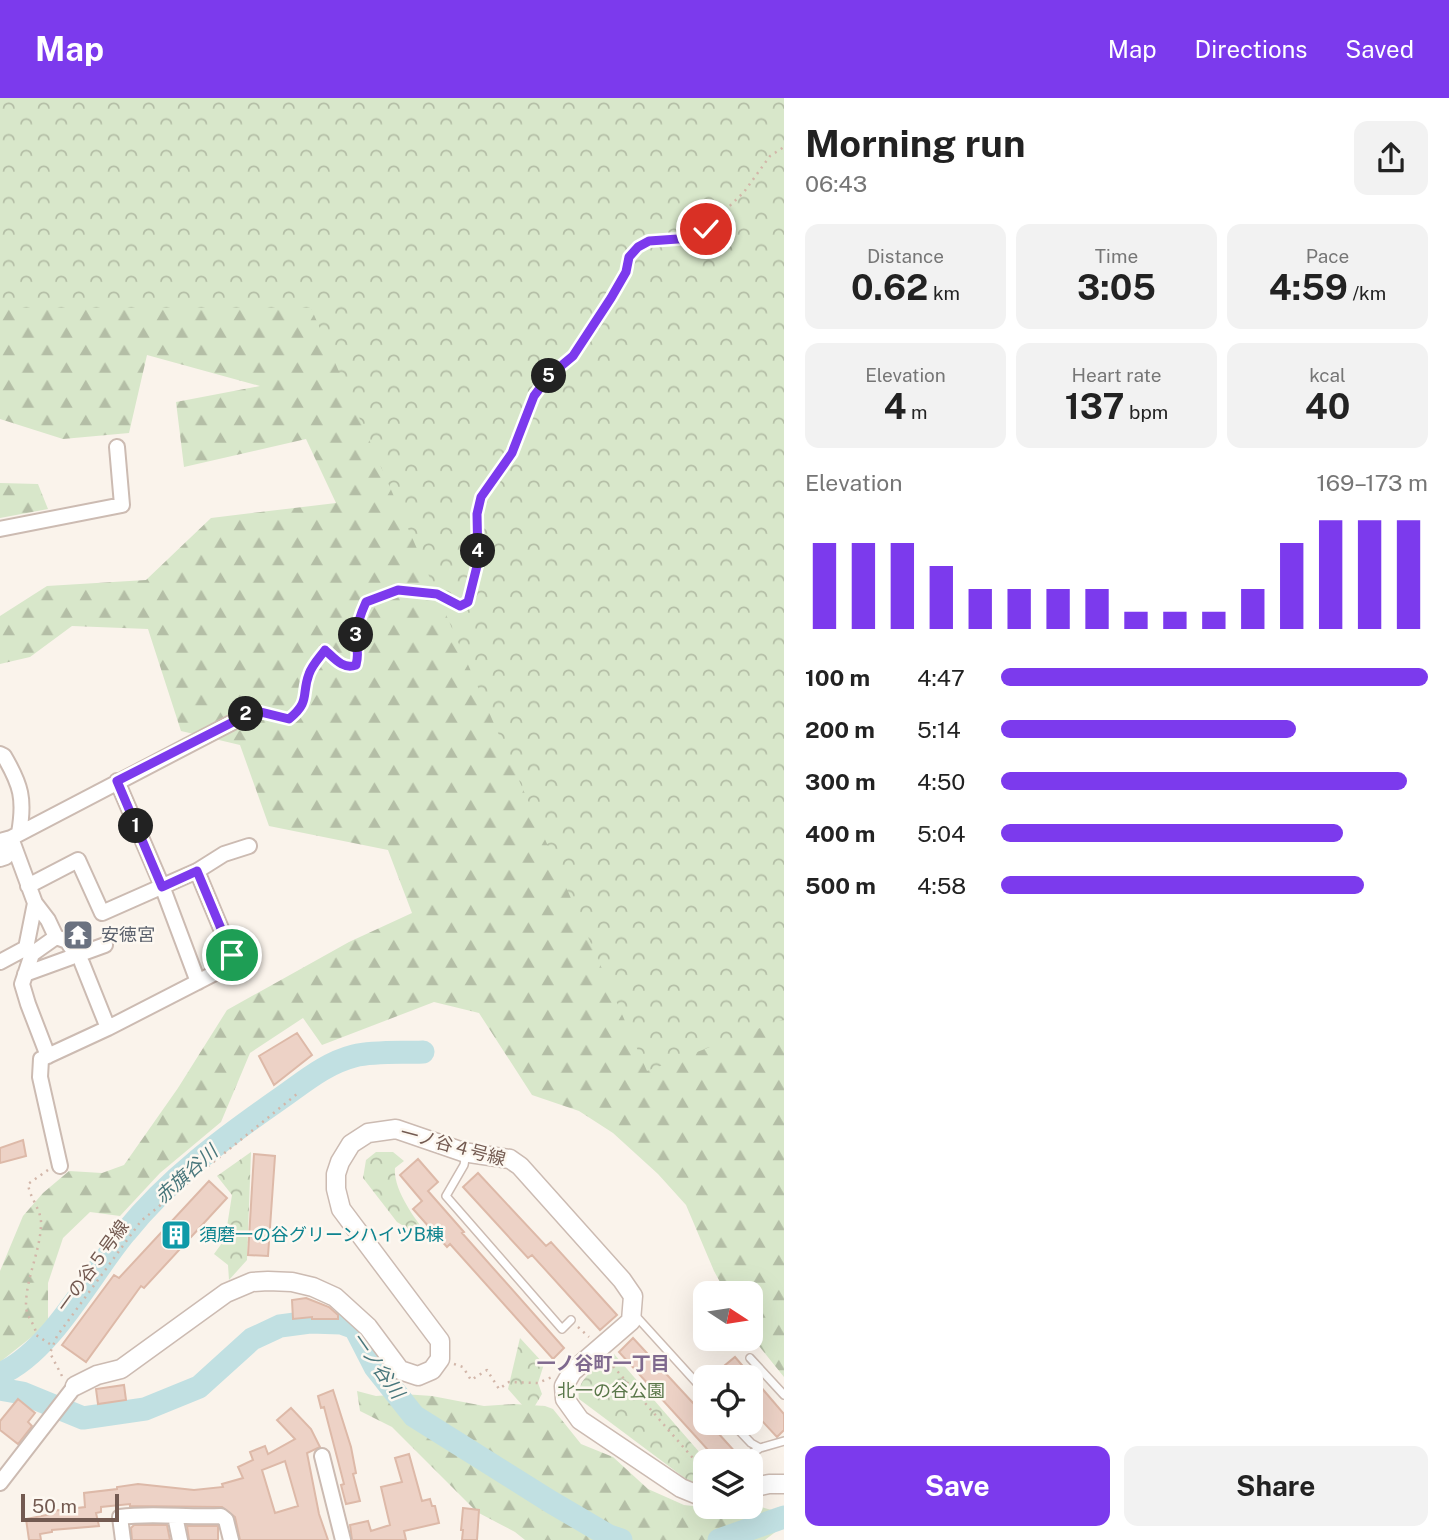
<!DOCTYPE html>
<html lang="en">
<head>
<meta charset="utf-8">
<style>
  :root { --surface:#fff; --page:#f2f2f2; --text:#222; --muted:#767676; --accent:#7c3aed }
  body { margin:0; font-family:"Public Sans","Noto Sans JP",sans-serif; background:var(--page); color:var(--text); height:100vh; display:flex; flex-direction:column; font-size:26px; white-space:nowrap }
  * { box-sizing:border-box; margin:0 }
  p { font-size:23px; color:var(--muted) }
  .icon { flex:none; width:38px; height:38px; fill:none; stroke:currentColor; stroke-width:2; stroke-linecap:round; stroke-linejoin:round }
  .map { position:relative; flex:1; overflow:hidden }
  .details { display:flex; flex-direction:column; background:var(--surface); width:665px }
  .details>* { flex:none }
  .needle { width:46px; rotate:102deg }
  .fabs { position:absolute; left:693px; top:1183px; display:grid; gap:14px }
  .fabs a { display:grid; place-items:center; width:70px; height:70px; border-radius:14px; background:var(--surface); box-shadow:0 7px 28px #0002; font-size:35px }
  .scale { position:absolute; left:21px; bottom:18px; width:98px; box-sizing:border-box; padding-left:7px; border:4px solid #735a51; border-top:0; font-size:19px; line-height:24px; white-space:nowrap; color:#735a51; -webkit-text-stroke:5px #fdf8f1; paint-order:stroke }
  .pin { position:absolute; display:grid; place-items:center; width:60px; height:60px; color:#fff; margin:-30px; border:4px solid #fff; border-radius:50%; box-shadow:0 2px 7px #0007 }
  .km { position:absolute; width:35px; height:35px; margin:-18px; border-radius:50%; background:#222; color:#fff; font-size:19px; line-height:35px; text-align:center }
  .round { display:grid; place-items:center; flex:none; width:74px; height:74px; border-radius:14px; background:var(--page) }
  .headline { display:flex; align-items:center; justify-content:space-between; height:119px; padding:0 21px }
  h1 { font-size:38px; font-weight:700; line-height:52px }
  .metrics { display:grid; grid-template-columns:repeat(3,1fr); gap:10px; height:119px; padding:7px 21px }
  .metrics div { display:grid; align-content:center; border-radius:14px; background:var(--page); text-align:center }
  .metrics b { font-size:35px; font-weight:700 }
  .metrics small { font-size:19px; font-weight:400 }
  .metrics p { font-size:19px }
  .chart { height:196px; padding:14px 21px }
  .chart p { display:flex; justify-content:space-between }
  .chart svg { width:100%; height:126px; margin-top:7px; stroke:var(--accent); stroke-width:6 }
  .primary-button { display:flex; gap:14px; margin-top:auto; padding:14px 21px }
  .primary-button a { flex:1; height:80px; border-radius:14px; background:var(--accent); color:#fff; font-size:28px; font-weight:700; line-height:80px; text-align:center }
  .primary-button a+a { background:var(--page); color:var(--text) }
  ul { padding:0 21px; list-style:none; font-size:23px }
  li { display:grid; grid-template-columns:112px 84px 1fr; align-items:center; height:52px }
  li i { height:18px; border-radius:9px; background:var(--accent) }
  header { display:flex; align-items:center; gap:42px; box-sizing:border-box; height:98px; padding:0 35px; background:var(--accent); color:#fff }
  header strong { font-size:33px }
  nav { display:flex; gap:38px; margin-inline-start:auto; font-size:24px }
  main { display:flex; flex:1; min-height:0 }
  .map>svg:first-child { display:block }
</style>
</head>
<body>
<header>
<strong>Map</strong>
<nav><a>Map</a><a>Directions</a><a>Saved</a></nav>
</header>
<main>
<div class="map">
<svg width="784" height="1442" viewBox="0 0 784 1442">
  <defs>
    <pattern id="forest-firs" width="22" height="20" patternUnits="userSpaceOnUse" patternTransform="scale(1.75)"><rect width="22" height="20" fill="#d8e7ca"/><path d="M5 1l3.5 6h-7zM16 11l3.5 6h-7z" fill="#b4bea6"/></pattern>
    <pattern id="park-crowns" width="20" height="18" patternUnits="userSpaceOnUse" patternTransform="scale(1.75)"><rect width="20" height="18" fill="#d8e7ca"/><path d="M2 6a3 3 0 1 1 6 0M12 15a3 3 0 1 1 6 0" fill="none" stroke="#b4bea6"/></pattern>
  </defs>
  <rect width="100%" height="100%" fill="#faf3eb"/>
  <path fill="url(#forest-firs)" d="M 0,0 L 784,0 L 784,1279 L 751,1238 L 751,1195 L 726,1195 L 714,1173 L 686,1107 L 658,1076 L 613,1035 L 579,1013 L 532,997 L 479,915 L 434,904 L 322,947 L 303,920 L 250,955 L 221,1024 L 160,1075 L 120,1118 L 90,1114 L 63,1140 L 48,1185 L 48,1226 L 0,1264 L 0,1173 L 23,1118 L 43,1095 L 69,1073 L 102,1075 L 124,1067 L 178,990 L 227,912 L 349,844 L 412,815 L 388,752 L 269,728 L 240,647 L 181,633 L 148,531 L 72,528 L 30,559 L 0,566 L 0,518 L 47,488 L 146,482 L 211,420 L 336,405 L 306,341 L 184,369 L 176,304 L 260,288 L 147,257 L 129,335 L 63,341 L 0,321 Z
    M 0,385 L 38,386 L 48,411 L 0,420 Z
    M 357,1293 L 376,1298 L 403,1296 L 432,1298 L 484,1308 L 514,1306 L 545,1308 L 553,1311 L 581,1346 L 613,1359 L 648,1391 L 684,1407 L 719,1411 L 751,1409 L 751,1406 L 775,1413 L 778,1432 L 765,1442 L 525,1442 L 515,1434 L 477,1414 L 392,1329 L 360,1313 Z"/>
  <path fill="url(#park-crowns)" d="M 0,0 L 784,0 L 784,921 L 647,973 L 311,210 L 0,210 Z
    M 251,1054 L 247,1162 L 229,1182 L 228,1167 L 214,1156 L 225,1141 L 232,1097 L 217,1078 Z
    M 376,1054 L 393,1054 L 404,1063 L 395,1070 C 393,1091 414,1120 427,1136 L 422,1139 L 397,1124 L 363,1080 L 366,1062 Z
    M 520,1240 L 544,1266 L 538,1285 L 542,1296 L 530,1316 L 508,1291 Z
    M 614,1256 L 707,1363 L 705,1363 L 705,1384 L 690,1384 L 579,1301 C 575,1280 600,1268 614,1256 Z"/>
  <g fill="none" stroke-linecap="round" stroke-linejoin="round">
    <path stroke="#c1e0e2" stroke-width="23" d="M 0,1276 C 51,1254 90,1177 125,1135 C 168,1081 225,1039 281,1000 C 304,984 326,965 354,958 C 375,953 401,955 423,954
      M 0,1291 L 22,1295 L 83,1320 L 145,1311 L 199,1289 L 252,1241 L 280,1228 L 310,1224 L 341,1225 L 355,1230 L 375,1269 L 414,1318 L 551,1404 L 609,1438 L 621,1442
      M 719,1442 L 784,1419"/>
  </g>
  <path fill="#edd2c6" stroke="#ddb9a8" stroke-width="2" fill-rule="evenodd" d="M 297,935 L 312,957 L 274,987 L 259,958 Z
    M 23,1042 L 26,1058 L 0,1065 L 0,1050 Z
    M 254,1056 L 275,1058 L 268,1158 L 248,1157 Z
    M 418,1061 L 438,1084 L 428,1093 L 464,1134 L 462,1135 L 564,1250 L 553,1261 L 450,1146 L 447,1149 L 413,1111 L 422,1103 L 400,1077 Z
    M 478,1075 L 546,1148 L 551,1144 L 617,1217 L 600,1232 L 532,1157 L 528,1160 L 463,1089 Z
    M 209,1083 L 227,1100 L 144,1190 L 141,1188 L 86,1264 L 62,1247 L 114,1177 L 119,1180 Z
    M 306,1200 L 329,1209 L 338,1217 L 338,1221 L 312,1221 L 312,1219 L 293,1221 L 292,1202 Z
    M 633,1240 L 693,1305 L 705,1320 L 705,1325 L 709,1325 L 737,1356 L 729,1363 L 718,1363 L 619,1254 Z
    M 735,1259 L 784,1316 L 784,1332 L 777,1339 L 751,1311 L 751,1279 L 723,1279 L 718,1273 Z
    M 124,1287 L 126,1302 L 98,1306 L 96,1291 Z
    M 333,1292 L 351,1349 L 356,1375 L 353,1376 L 360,1403 L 346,1406 L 341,1387 L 344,1386 L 324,1309 L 321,1310 L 318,1298 Z
    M 18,1301 L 35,1315 L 28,1324 L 32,1328 L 18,1346 L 0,1332 L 0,1323 Z
    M 291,1310 L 311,1331 L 320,1349 L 307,1355 L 319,1416 L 328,1442 L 240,1442 L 235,1419 L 222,1409 L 130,1408 L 130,1406 L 101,1409 L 101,1414 L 96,1415 L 99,1428 L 52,1432 L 52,1434 L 40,1436 L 41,1442 L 29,1442 L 26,1421 L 52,1416 L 52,1413 L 85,1409 L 84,1395 L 117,1391 L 117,1389 L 138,1386 L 194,1392 L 223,1389 L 222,1386 L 243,1380 L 238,1369 L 253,1362 L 250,1354 L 265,1348 L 268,1356 L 295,1341 L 277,1322 ZM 285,1363 L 298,1408 L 275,1415 L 262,1372 Z
    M 409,1356 L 422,1403 L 430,1401 L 432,1408 L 435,1408 L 439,1425 L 404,1433 L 406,1442 L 352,1442 L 350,1427 L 368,1423 L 371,1433 L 390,1427 L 381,1389 L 402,1384 L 395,1360 Z
    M 463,1410 L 479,1412 L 477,1442 L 462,1442 L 463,1432 L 461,1432 Z
    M 134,1427 L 167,1427 L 170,1442 L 132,1442 L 131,1430 Z
    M 187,1428 L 218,1428 L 218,1442 L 189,1442 Z"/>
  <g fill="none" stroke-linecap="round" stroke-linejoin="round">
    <g stroke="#ccbbb2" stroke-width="10">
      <path id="service" d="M 466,1055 L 464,1067 L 446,1098 L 562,1231 L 571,1222
        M 635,1217 L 705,1294
        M 750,1260 L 784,1297
        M 732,1325 L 751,1345 L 760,1350 L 784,1343
        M 740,1363 L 760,1350"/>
    </g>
    <g stroke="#ccbbb2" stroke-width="18">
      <path id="minor" d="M 0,431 L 122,407 L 117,349
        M 0,656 L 4,658 C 21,687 25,701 19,735
        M 117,683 L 162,788 L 198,884
        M 11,740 L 35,805 L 26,850 L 32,856 L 22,886 L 28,906 L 48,958
        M 0,761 L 6,759 L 0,743 L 11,740 L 233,624
        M 28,788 L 78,762 L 102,815 L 197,773 L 224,756 L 249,748
        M 35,805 L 48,822 L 56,839 L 67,843 L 77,858
        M 32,856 L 56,839
        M 0,864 L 26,850
        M 82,865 L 108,930
        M 25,876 L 105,847
        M 60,1068 L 40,979 L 41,961 L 108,930 L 217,874 L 232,857 L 197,773
        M 322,1358 L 343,1442
        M 0,1385 L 75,1288
        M 175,1418 L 180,1442
        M 123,1442 L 120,1419 C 153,1414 187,1420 221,1418 L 226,1422 L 231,1442"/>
    </g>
    <g stroke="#ccbbb2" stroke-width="21">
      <path id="tertiary" d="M 75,1288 L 97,1277 L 121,1271 L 226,1195 L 252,1184 L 268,1183 L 292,1184 L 313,1189 L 335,1199 L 368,1229 L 400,1272 L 418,1278 L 432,1272 L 440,1261 L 440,1243 L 341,1111 L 336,1091 L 336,1076 L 340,1064 L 351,1046 L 368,1035 L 396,1031 L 463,1054 L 510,1061 L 520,1068 L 622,1182 L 633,1198 L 631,1223 L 572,1274 L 564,1288 L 565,1301 L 580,1322 L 681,1390 L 698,1397 L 705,1397
        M 751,1390 L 769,1386 L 784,1386"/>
    </g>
    <path stroke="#d2b6a9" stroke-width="2.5" stroke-dasharray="2 5" stroke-linecap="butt" d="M 320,547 C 330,557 341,571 356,567 C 360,552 355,551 356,538 C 357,526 361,515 366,504 L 398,492 L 437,496 L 460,508 L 468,504 L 478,464 L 477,416 L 481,399 L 512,355 L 534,298 L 549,278 L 573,258 L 611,200 L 626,174 L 629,159 L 638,149 L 649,143 L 692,140 L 706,131 L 744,94 L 770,58 L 784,49
      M 243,618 L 252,612 L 289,621 C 311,603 300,597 309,576 C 312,567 320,559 325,552
      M 48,1072 L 28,1086 C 30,1101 42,1112 41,1127 C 40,1154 26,1180 26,1207 C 26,1220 36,1226 36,1237 L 53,1248
      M 578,1229 L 589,1239
      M 610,1262 L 612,1267 L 705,1374
      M 454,1266 L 463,1269 L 471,1282 L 487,1272 L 499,1291 L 509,1284 L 538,1285 L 552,1279
      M 62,1278 L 50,1255 L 57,1238 L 141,1123 L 297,996"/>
    <use href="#service" stroke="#fff" stroke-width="7"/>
    <use href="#minor" stroke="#fff" stroke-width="14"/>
    <use href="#tertiary" stroke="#fff" stroke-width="18"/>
  </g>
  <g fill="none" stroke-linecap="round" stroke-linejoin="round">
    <g stroke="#fff" stroke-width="14">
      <path id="route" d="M 232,857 L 197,773 L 162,789 L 117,683 L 233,624 L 252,612 L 289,621 C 311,603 301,597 309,576 C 312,567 320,559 325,552 C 334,560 343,572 356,567 C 360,552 355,550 356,538 C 357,526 361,515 366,504 L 398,492 L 437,496 L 460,508 L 468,504 L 478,464 L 477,416 L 481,399 L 512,355 L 534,298 L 549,278 L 573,258 L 611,200 L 626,174 L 629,159 L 638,149 L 649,143 L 692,140 L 706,131"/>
    </g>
    <use href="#route" stroke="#7c3aed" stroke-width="9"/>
  </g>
  <defs>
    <g id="temple-square" transform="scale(1.575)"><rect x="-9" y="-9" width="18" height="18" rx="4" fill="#6b7280" stroke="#fdf8f1"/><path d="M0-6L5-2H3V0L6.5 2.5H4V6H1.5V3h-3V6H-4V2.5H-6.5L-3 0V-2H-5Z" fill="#fff"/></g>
    <g id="building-square" transform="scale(1.575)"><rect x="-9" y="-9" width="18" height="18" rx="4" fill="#0f9aa8" stroke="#fdf8f1"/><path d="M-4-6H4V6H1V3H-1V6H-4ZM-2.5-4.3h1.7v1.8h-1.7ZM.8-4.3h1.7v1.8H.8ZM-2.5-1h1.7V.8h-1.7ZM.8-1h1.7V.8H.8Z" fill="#fff"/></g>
  </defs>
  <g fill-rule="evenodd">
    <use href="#temple-square" x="78" y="837"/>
    <use href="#building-square" x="176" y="1137"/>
  </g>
  <g text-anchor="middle" stroke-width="5" stroke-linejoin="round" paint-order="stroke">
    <g font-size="18" fill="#5b616d" stroke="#fdf8f1" text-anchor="start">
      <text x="101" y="843">安徳宮</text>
    </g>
    <g font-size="18" fill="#735a51" stroke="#fdf8f1">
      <text transform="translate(453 1048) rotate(15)" y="6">一ノ谷４号線</text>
      <text transform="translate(93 1168) rotate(-54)" y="6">一の谷５号線</text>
    </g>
    <g font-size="18" fill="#0d838f" stroke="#fdf8f1" text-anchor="start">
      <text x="199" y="1143">須磨一の谷グリーンハイツB棟</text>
    </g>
    <g font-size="18" fill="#5a774a" stroke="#fdf8f1">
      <text x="611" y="1299">北一の谷公園</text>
    </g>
    <g font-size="19" font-style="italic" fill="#49777c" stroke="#fdf8f1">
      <text transform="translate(186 1076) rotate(-42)" y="7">赤旗谷川</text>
      <text transform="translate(378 1267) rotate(55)" y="7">一ノ谷川</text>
    </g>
    <g font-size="19" font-weight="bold" fill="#7f698e" stroke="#fdf8f1">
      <text x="603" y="1272">一ノ谷町一丁目</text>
    </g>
  </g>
</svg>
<div class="fabs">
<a><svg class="needle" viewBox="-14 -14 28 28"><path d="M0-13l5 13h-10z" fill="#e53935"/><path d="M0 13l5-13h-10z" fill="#767676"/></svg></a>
<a><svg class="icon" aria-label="locate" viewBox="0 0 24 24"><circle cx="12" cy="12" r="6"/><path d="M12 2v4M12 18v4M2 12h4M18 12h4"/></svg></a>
<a><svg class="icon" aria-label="layers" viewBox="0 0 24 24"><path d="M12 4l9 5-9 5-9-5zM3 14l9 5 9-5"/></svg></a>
</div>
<div class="scale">50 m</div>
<div class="pin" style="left:232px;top:857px;background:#1e9e55"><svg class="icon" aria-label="arrive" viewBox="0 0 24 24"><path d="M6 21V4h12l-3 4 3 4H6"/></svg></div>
<div class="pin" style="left:706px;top:131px;background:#d93025"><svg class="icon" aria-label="check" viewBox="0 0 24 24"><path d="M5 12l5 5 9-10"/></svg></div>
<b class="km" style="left:136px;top:728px">1</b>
<b class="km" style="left:246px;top:616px">2</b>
<b class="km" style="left:356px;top:537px">3</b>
<b class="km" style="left:478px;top:453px">4</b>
<b class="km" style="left:549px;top:278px">5</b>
</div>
<section class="details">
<div class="headline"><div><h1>Morning run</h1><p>06:43</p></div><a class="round"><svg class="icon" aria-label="share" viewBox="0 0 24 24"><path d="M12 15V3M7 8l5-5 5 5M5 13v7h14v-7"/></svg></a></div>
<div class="metrics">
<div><p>Distance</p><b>0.62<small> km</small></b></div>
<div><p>Time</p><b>3:05</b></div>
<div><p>Pace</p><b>4:59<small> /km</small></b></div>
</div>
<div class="metrics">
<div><p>Elevation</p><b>4<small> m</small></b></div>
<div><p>Heart rate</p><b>137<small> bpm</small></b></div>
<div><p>kcal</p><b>40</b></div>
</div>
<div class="chart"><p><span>Elevation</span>169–173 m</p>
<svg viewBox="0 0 160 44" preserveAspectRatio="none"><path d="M5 44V14M15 44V14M25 44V14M35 44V22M45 44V30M55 44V30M65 44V30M75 44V30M85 44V38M95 44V38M105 44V38M115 44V30M125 44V14M135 44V6M145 44V6M155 44V6"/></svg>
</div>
<ul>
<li><b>100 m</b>4:47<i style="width:100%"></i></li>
<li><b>200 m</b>5:14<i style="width:69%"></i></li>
<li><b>300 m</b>4:50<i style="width:95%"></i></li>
<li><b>400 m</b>5:04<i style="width:80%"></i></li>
<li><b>500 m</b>4:58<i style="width:85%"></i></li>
</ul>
<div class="primary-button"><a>Save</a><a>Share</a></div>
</section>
</main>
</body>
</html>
